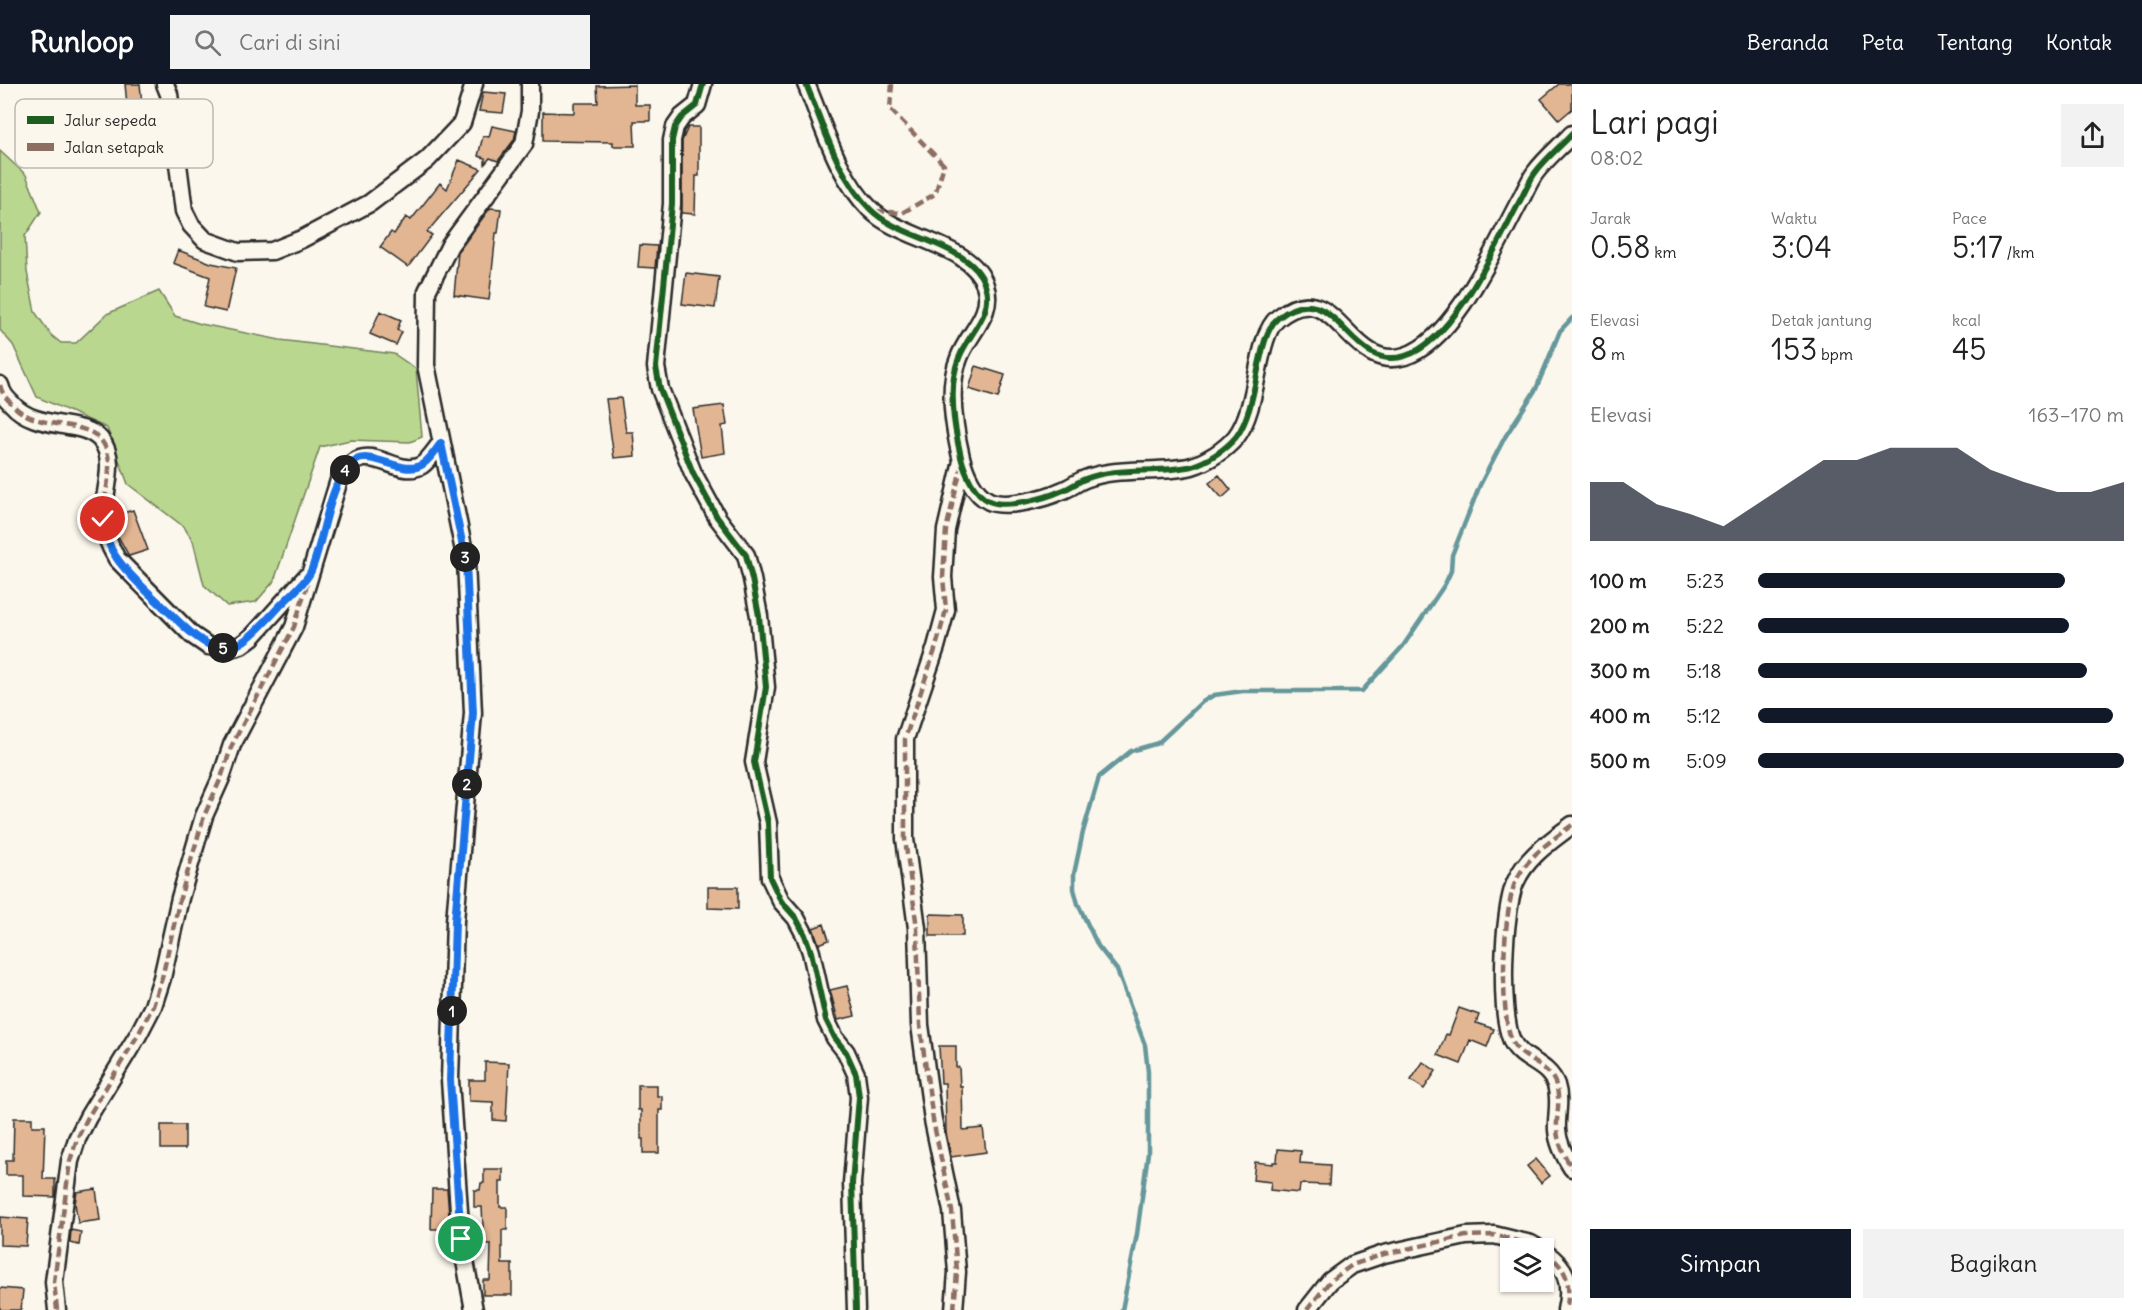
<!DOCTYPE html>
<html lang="id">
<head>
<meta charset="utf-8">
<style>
  :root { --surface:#fff; --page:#f2f2f2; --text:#222; --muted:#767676; --accent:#111827 }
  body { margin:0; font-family:Delius,sans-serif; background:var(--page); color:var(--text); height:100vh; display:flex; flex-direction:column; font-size:22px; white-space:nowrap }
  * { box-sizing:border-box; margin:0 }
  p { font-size:20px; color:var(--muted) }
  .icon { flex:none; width:33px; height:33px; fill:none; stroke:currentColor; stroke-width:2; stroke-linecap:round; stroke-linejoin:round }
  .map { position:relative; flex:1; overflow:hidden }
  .panel { display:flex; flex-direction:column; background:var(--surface); width:570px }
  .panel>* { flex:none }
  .buttons { position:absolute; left:1500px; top:1154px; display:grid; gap:12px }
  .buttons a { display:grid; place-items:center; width:54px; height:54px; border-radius:0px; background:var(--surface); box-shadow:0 2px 4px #0004; font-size:30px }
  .pin { position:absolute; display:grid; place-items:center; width:51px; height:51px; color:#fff; margin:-26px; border:3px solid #fff; border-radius:50%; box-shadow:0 2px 6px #0007 }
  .km { position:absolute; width:30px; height:30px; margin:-15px; border-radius:50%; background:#222; color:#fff; font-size:16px; line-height:30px; text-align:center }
  .round { display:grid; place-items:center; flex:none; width:63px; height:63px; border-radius:0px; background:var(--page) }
  .headline { display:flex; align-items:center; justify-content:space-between; height:102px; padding:0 18px }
  h1 { font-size:33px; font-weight:600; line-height:45px }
  .figures { display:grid; grid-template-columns:repeat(3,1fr); gap:9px; height:102px; padding:6px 18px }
  .figures div { display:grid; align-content:center }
  .figures b { font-size:30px; font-weight:600 }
  .figures small { font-size:16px; font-weight:400 }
  .figures p { font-size:16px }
  .chart { height:168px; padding:12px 18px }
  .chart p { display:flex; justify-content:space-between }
  .chart svg { width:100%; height:108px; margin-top:6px; fill:var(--accent); opacity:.7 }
  .action { display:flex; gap:12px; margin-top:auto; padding:12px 18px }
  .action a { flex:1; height:69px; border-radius:0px; background:var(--accent); color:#fff; font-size:24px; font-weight:600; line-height:69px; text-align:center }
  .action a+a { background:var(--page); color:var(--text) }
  ul { padding:0 18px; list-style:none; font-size:20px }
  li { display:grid; grid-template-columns:96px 72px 1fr; align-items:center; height:45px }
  li i { height:15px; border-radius:8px; background:var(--accent) }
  header { display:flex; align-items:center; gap:36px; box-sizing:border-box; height:84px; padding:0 30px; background:var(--accent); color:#fff }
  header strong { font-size:28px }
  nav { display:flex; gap:33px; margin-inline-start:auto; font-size:21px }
  .search { width:420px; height:54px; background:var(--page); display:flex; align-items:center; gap:15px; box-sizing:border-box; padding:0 21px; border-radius:0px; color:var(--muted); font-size:22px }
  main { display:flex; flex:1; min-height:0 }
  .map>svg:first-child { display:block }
</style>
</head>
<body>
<header>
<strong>Runloop</strong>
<div class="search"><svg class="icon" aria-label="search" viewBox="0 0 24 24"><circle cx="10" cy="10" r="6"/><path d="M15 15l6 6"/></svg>Cari di sini</div>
<nav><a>Beranda</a><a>Peta</a><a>Tentang</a><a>Kontak</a></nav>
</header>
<main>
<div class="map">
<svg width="1572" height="1226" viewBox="0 0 1572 1226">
  <rect width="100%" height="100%" fill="#fbf7ec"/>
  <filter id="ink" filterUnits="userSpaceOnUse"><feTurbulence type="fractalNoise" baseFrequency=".0167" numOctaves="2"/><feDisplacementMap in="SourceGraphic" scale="12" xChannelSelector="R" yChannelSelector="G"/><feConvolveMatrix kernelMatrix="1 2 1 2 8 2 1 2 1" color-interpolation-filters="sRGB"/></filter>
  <g filter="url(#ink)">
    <path fill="#bad78f" stroke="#72815d" stroke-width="1.5" d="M 0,67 L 26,91 L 41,128 L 25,152 L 27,188 L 35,228 L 51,251 L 61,259 L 76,259 L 107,230 L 159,207 L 175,232 L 201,240 L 280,256 L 394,270 L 416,285 L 422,353 L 410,358 L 350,356 L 320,363 L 274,497 L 256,518 L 227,522 L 204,501 L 193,457 L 184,443 L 128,400 L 107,344 L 37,313 L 13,261 L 0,246 Z"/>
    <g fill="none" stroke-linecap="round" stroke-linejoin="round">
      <path stroke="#66979b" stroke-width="4.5" d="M 1122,1226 L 1137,1150 L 1148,1069 L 1148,988 L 1145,961 L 1117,886 L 1098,862 L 1078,820 L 1074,805 L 1074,790 L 1083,748 L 1099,693 L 1131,667 L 1158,659 L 1202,618 L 1214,611 L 1243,607 L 1362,607 L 1403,562 L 1445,500 L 1451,487 L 1452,471 L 1480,401 L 1505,353 L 1536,305 L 1560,247 L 1572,234"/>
    </g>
    <path fill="#e2b693" stroke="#2b2b2b" stroke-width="1.5" d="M 125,0 L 140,0 L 142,20 L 127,21 Z
      M 1559,0 L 1572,0 L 1572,25 L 1559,36 L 1541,15 Z
      M 635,1 L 635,21 L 650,21 L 650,37 L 634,37 L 635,62 L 613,62 L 613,58 L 543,57 L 543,28 L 574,29 L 574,19 L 598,19 L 597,2 Z
      M 483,8 L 506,10 L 503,29 L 479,27 Z
      M 492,42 L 516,47 L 514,56 L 498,77 L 490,74 L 485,80 L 485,74 L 478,72 L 483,52 L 489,53 Z
      M 688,43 L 699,43 L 699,92 L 696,92 L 695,130 L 682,129 L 682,57 Z
      M 459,76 L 481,85 L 427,148 L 432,151 L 408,183 L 380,163 L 391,148 L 394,150 L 406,133 L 411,136 L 440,99 L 447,105 Z
      M 490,124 L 501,125 L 498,149 L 496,149 L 489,216 L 454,211 L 458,168 Z
      M 640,161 L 657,162 L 655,184 L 638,183 Z
      M 178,166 L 211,179 L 236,184 L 226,228 L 204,223 L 210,193 L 173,179 Z
      M 686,189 L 719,193 L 715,224 L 682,220 Z
      M 380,227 L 401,236 L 397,246 L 402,248 L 396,261 L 370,250 Z
      M 976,282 L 1005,291 L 998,314 L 969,305 Z
      M 621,314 L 626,348 L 633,348 L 635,372 L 614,374 L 606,315 Z
      M 724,321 L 727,341 L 722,342 L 725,369 L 701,373 L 693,325 Z
      M 1219,391 L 1231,406 L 1222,414 L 1209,399 Z
      M 133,426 L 148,466 L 129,472 L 118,452 L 114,432 Z
      M 708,803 L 738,803 L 738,825 L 708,824 Z
      M 930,830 L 963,831 L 963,852 L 930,852 Z
      M 824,840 L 829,856 L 819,860 L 813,844 Z
      M 847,902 L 855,932 L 838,936 L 830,906 Z
      M 1459,924 L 1479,931 L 1476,939 L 1494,945 L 1487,963 L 1470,956 L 1461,980 L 1438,971 L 1446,950 L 1449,951 Z
      M 939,962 L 956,962 L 956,983 L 959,983 L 960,1002 L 962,1002 L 963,1046 L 983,1044 L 986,1068 L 951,1073 L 946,1049 L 945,999 L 941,999 Z
      M 485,978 L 509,979 L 506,1037 L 493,1036 L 493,1018 L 469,1017 L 469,996 L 485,996 Z
      M 1423,978 L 1436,987 L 1424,1005 L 1411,996 Z
      M 638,1001 L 657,1001 L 657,1012 L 662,1012 L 662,1026 L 659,1026 L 659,1069 L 643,1069 L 643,1055 L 641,1055 L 641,1026 L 638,1026 Z
      M 14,1034 L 32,1034 L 32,1042 L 45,1042 L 43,1095 L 55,1095 L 55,1113 L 23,1112 L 23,1091 L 6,1091 L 6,1076 L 13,1076 Z
      M 161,1041 L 185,1041 L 185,1065 L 161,1065 Z
      M 1278,1065 L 1301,1067 L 1300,1079 L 1330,1081 L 1329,1101 L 1300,1100 L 1299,1109 L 1270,1106 L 1271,1098 L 1253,1096 L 1255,1078 L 1273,1080 L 1273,1078 L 1277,1078 Z
      M 1536,1075 L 1550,1092 L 1541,1099 L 1527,1082 Z
      M 484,1085 L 503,1085 L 503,1098 L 500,1098 L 500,1123 L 507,1123 L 507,1146 L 502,1146 L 502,1180 L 512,1180 L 512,1211 L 483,1211 L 483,1196 L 490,1196 L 491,1160 L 484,1160 L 482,1123 L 474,1123 L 474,1106 L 480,1106 L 481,1099 L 484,1099 Z
      M 96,1105 L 100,1136 L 78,1139 L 75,1119 L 77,1108 Z
      M 432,1105 L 447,1105 L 450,1145 L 431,1145 Z
      M 0,1133 L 28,1135 L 26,1162 L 0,1161 Z
      M 71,1146 L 81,1148 L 79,1161 L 70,1159 Z
      M 0,1204 L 23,1206 L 21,1226 L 0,1226 Z"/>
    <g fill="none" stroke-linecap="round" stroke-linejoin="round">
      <g stroke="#2b2b2b" stroke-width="21">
        <path id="minor" d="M 165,0 L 169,10 L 184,127 L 191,141 L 205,156 L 238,168 L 272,167 L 302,155 L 370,119 L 427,76 L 462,39 L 474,0
          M 703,0 L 697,21 L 682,33 L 675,43 L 672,56 L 672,120 L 656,283 L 660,305 L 693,389 L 717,433 L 746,471 L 752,495 L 759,532 L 766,603 L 754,678 L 768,739 L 770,794 L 781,817 L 796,834 L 805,851 L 811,868 L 826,936 L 835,954 L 846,968 L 856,990 L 859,1013 L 852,1099 L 856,1226
          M 806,0 C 824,42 837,92 870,125 C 900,156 971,159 985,201 C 995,230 968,249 959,274 C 947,303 954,343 961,373 C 965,389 974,410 989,417 C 1006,425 1046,414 1061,407 C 1070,404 1077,398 1085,395 C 1113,384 1143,388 1172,385 C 1178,384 1186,384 1192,382 C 1208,377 1225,366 1236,353 C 1260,322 1255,253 1278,234 C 1336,187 1347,290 1405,272 C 1456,256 1497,158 1522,113 C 1526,105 1530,96 1535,89 C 1545,75 1560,63 1572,50
          M 0,301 C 2,310 6,314 12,320 C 35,347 82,335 100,355 C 119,376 102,411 103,436 C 104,450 110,463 117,475 L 192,551 L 208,562 L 226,565 L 241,561 L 253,552 L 306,493
          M 1572,741 C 1551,757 1526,773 1515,799 C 1503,828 1499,928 1512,957 C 1521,977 1548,978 1556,1001 C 1561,1017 1556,1031 1557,1046 C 1558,1060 1565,1073 1572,1084
          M 1544,1168 C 1567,1183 1572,1199 1566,1226
          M 57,1226 L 54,1198 L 70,1077 L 77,1055 L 88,1033 L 138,951 L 153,922 L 162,894 L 180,814 L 204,732 L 221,694 L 232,661 L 294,543 L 339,396 C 365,347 395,397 422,381 C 429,376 436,365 441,359
          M 474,1226 L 461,1155 L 450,996 L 455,837 L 473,629 L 466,477 L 426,281 L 427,207 L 450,161 L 524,60 L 530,27 L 530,0
          M 954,1226 L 957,1188 L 952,1127 L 933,1036 L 920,941 L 917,844 L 905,755 L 905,655 L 936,563 L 946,526 L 943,493 L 946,446 L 962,377
          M 1307,1226 L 1330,1197 L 1352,1181 L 1384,1170 L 1466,1152 L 1494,1151 L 1531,1160 L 1538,1164"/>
      </g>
      <use href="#minor" stroke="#fbf7ec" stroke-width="16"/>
      <path stroke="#8d6e63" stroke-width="4.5" stroke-dasharray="9 4.5" stroke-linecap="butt" d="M 876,127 L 902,129 L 935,110 L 944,81 L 890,25 L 892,0
        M 0,301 C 2,310 6,314 12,320 C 35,347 82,335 100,355 C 119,376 102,411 103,436 C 104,450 110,463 117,475 L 192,551 L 208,562 L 226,565 L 241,561 L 253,552 L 307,493
        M 1572,741 C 1551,757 1526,773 1515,799 C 1503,828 1499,928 1512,957 C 1521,977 1548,978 1556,1001 C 1561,1017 1556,1031 1557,1046 C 1558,1060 1565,1073 1572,1084
        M 1544,1168 C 1567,1183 1572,1199 1566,1226
        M 57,1226 L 54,1198 L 70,1077 L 77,1055 L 88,1033 L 138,951 L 153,922 L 162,894 L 180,814 L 204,732 L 221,694 L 232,661 L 294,543 L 339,396 C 365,347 395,397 422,381 C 429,376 436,365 441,359
        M 954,1226 L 957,1188 L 952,1127 L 933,1036 L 920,941 L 917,844 L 905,755 L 905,655 L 936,563 L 946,526 L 943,493 L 946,446 L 962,380
        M 1307,1226 L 1330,1197 L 1352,1181 L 1384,1170 L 1466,1152 L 1494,1151 L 1531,1160 L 1538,1164"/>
      <g stroke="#fbf7ec" stroke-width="10">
        <path id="cycleway" d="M 703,0 L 697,21 L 682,33 L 675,43 L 672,56 L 672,120 L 656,283 L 660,305 L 693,389 L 717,433 L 746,471 L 752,495 L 759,532 L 766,603 L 754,678 L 768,739 L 770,794 L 781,817 L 796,834 L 805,851 L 811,868 L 826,936 L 835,954 L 846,968 L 856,990 L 859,1013 L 852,1099 L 856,1226
          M 806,0 C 824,42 837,92 870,125 C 900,156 971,159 985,201 C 995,230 968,249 959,274 C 947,303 954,343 961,373 C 965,389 974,410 989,417 C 1006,425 1046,414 1061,407 C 1070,404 1077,398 1085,395 C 1113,384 1143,388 1172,385 C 1178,384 1186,384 1192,382 C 1208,377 1225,366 1236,353 C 1260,322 1255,253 1278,234 C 1336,187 1347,290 1405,272 C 1456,256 1497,158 1522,113 C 1526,105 1530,96 1535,89 C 1545,75 1560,63 1572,50"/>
      </g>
      <use href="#cycleway" stroke="#1b5e20" stroke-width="6"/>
    </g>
  </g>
  <g fill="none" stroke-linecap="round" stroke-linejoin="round" filter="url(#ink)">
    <g stroke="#fff" stroke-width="12">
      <path id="route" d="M 103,435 C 105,449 108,462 116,473 C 128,492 157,516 173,532 C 222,581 235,571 278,524 C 287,514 306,499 311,487 C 323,459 329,401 349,381 C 369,360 402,395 423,380 C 430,375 436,366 441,359 L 466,477 L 473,629 L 455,837 L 450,996 L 461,1155"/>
    </g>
    <use href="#route" stroke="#1a73e8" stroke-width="8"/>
  </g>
  <rect x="15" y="15" width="198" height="69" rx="9" fill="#fbf7ec" stroke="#bdbab2" stroke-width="1.5"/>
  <rect x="27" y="32" width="27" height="8" fill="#1b5e20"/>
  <rect x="27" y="59" width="27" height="8" fill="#8d6e63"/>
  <g font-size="16" fill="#2b2b2b">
    <text x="64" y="42">Jalur sepeda</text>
    <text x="64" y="69">Jalan setapak</text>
  </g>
</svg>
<div class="buttons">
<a><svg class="icon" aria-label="layers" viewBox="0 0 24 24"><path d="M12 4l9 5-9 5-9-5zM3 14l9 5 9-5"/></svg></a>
</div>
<div class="pin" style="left:461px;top:1155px;background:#1e9e55"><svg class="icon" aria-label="arrive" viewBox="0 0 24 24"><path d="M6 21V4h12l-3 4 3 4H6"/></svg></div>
<div class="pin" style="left:103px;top:435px;background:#d93025"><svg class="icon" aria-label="check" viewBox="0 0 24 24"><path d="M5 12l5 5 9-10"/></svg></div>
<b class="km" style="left:452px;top:927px">1</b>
<b class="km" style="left:467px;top:700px">2</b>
<b class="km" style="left:465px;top:473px">3</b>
<b class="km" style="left:345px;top:386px">4</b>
<b class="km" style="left:223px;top:564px">5</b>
</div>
<section class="panel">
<div class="headline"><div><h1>Lari pagi</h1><p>08:02</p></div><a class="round"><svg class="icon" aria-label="share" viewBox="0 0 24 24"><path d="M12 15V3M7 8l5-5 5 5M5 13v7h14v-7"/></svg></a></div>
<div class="figures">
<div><p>Jarak</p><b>0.58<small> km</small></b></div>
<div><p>Waktu</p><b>3:04</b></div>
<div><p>Pace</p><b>5:17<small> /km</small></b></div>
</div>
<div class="figures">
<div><p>Elevasi</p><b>8<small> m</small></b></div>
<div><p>Detak jantung</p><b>153<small> bpm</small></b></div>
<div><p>kcal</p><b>45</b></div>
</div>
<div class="chart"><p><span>Elevasi</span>163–170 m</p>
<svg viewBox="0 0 160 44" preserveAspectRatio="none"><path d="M0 44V20L10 20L20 29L30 33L40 38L50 29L60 20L70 11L80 11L90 6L100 6L110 6L120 15L130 20L140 24L150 24L160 20V44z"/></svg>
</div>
<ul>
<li><b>100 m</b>5:23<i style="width:84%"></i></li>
<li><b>200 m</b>5:22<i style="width:85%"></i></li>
<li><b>300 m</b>5:18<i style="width:90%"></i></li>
<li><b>400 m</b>5:12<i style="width:97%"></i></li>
<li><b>500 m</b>5:09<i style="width:100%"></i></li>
</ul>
<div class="action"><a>Simpan</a><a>Bagikan</a></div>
</section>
</main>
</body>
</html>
